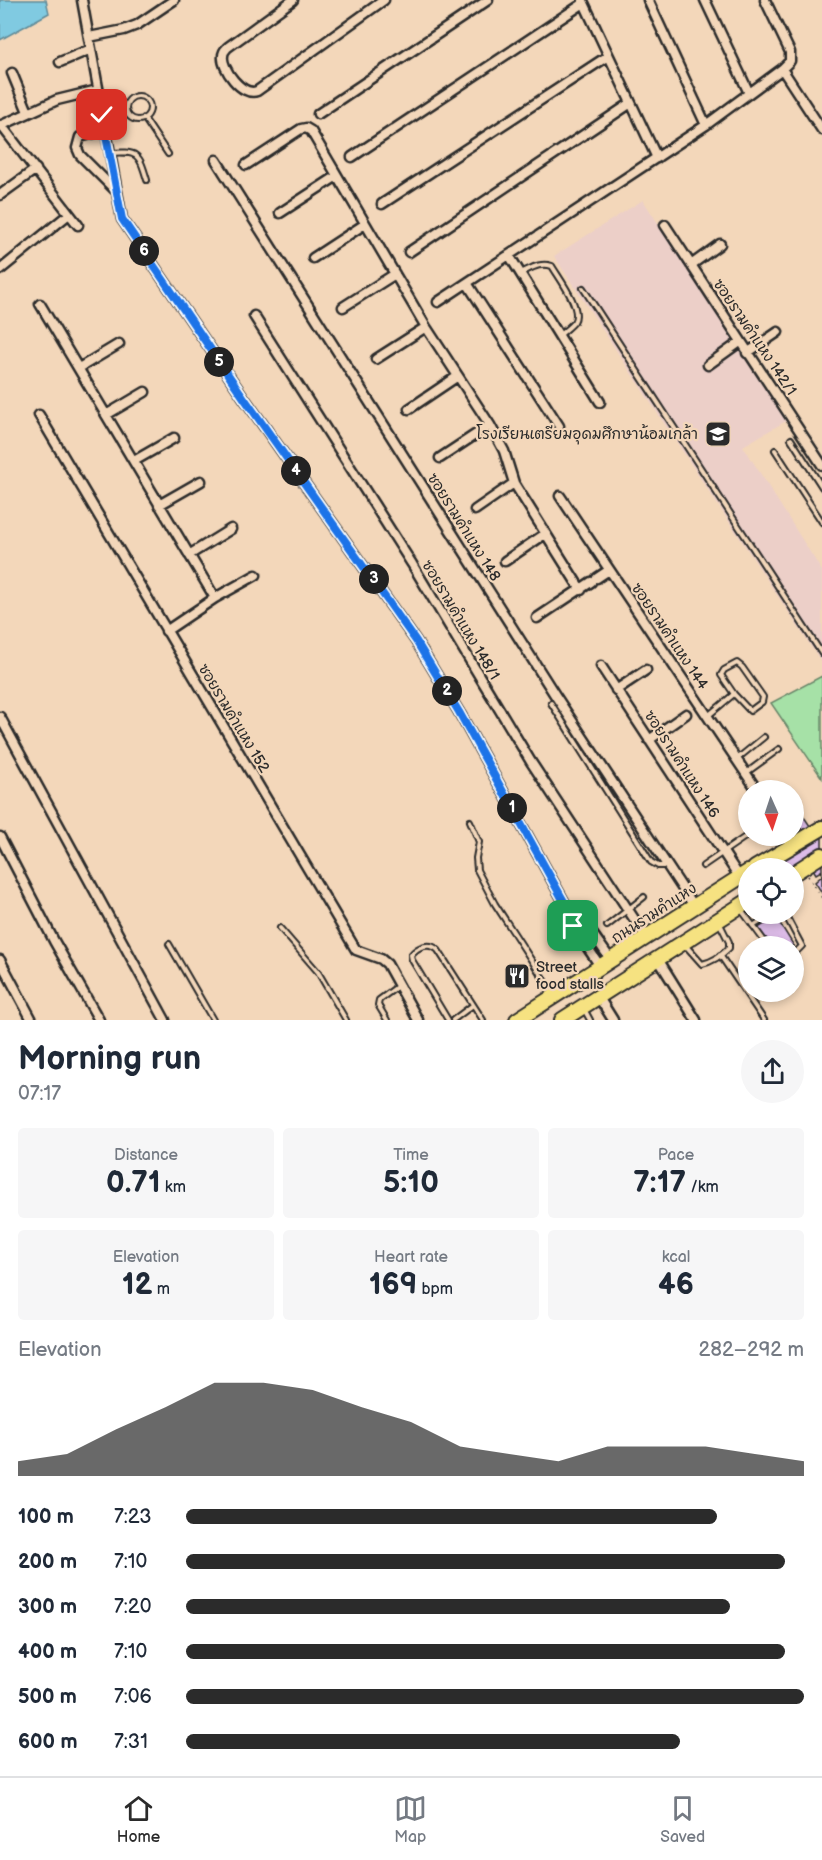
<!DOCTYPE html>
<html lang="en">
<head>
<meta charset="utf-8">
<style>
  :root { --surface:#fff; --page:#f6f6f7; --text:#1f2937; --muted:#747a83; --line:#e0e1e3; --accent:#2b2b2b }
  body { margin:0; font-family:"Balsamiq Sans","Playpen Sans Thai",sans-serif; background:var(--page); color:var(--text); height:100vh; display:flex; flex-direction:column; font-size:22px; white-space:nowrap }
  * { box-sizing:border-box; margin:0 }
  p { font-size:20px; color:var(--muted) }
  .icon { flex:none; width:33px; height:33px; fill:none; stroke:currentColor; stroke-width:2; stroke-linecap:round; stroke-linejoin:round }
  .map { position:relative; height:1020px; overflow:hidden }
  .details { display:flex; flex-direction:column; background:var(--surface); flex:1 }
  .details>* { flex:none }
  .needle { width:39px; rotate:177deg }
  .controls { position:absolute; left:738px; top:780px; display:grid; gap:12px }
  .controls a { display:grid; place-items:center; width:66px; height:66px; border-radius:50%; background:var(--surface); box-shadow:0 3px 9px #0003; font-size:30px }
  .pin { position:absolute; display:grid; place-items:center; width:51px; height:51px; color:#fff; margin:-26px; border-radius:12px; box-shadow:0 3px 9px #0006 }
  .km { position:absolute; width:30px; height:30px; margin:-15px; border-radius:50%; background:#222; color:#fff; font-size:16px; line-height:30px; text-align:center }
  .round { display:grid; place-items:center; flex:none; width:63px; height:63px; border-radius:32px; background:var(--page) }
  .overview { display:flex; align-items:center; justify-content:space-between; height:102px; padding:0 18px }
  h1 { font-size:33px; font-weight:600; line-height:45px }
  .metrics { display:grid; grid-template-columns:repeat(3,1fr); gap:9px; height:102px; padding:6px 18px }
  .metrics div { display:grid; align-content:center; border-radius:6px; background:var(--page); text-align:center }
  .metrics b { font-size:30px; font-weight:600 }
  .metrics small { font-size:16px; font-weight:400 }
  .metrics p { font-size:16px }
  .chart { height:168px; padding:12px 18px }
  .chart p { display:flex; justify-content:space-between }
  .chart svg { width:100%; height:108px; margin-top:6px; fill:var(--accent); opacity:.7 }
  ul { padding:0 18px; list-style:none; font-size:20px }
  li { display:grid; grid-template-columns:96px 72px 1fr; align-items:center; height:45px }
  li i { height:15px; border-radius:8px; background:var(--accent) }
  .tab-bar { display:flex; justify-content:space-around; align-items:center; height:84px; border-top:2px solid var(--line); background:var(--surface); font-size:16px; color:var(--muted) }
  .tab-bar a { display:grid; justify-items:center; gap:3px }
  .tab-bar .selected { color:var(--accent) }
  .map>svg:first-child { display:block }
</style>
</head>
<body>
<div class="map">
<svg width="822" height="1020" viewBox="0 0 822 1020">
  <rect width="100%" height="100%" fill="#f3d7ba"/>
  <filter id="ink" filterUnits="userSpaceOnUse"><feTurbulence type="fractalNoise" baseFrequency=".0167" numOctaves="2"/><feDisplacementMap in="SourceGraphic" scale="12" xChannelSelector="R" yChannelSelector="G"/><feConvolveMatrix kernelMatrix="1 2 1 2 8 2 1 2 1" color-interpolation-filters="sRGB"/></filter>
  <g filter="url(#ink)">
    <path fill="#eccfc8" d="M 643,200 L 786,421 L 743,446 L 822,571 L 822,663 L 554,256 Z"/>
    <path fill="#a6e1a7" stroke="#688669" stroke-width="1.5" d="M 822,676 L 822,778 L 771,703 Z"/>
    <path fill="#80cae1" stroke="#5e8a98" stroke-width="1.5" d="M 0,0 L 46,0 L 49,13 L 0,40 Z"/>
    <path fill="#ddbce8" stroke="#2b2b2b" stroke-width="1.5" d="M 794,802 L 812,829 L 822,822 L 822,876 L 821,871 L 816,874 L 813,869 L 794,881 L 794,868 L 767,868 L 805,833 L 794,821 Z
      M 822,876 L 822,893 L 815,882 Z
      M 776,917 L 794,946 L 770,946 L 758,928 Z"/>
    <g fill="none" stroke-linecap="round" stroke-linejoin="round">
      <g stroke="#2b2b2b" stroke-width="8">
        <path id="service" d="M126 108a12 12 0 1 1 24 0a12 12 0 1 1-24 0Z
          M 103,115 L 126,111
          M 144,118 L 168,154
          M 109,153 C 138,151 139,153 147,180
          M 521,273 C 532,268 540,262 552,266 C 559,278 583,309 574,322 C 570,327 564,331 560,335
          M 583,288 L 822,654
          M 791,439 L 822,487
          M 775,450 L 822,522
          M 737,663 L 742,667 L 763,697 L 762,702 L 750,711 L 734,694 L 721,675 L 724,670 Z
          M 551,703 L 651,862 L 658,866 L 666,866
          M 709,715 L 734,694
          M 737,759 L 764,737
          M 746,773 L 779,749
          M 470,821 L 479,842 L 476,858 L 477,870 L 495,904 L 552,992
          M 703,866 L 748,835
          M 740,908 L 768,946
          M 785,914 L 802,946 L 794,954
          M 607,926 L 644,897
          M 753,926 L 773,914
          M 280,928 L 318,972 L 346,1020
          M 169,944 L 213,1020
          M 686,946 L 702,964 C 712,962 722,955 729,948 L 729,942 L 720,924
          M 720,955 L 764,1020
          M 584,1009 L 590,1020
          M 387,1020 L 378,1005 L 379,1000 L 398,986
          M 448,1020 L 412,960 L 411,955 C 418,946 430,942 438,950 L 483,1020
          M 453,1020 L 473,1005"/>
      </g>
      <g stroke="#2b2b2b" stroke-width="13">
        <path id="minor" d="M 82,0 L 122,219 L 244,398 L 416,641 L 459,712 L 572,916
          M 293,0 L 228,47 C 225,50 223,51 223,56 C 221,68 242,97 257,91 L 384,0
          M 648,0 L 706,125
          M 705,0 L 749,93
          M 583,1 L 657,158
          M 89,37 L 124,30 L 137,25 L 174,0
          M 60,62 L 91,49
          M 782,69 L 822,130
          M 12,73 L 28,112
          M 318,114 L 488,0
          M 1,125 L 78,225
          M 0,126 L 57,100 L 98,90
          M 105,130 L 80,137 L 77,148 L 80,155 L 117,192
          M 352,157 L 584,3
          M 216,160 L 555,695 L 694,906
          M 246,165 L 301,129 L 306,128 L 311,131 L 426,327 L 490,425 L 504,451 L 514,483 L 581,590
          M 0,195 L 36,169
          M 382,204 L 608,56
          M 280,213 L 337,176
          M 665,225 L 822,465
          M 409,252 L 631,103
          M 509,255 L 600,402
          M 313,258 L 365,224
          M 691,265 L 720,244
          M 0,270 L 69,214
          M 467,283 L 559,426
          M 438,302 L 706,125 L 782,69 L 790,61 L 790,52 L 765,0
          M 40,304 L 215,598
          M 343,307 L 395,274
          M 254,316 L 412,564 L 531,762 L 646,937
          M 747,353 L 778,332
          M 376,359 L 426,327
          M 708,365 L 740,342
          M 79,368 L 119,344
          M 409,409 L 458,376
          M 39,415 L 356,950 L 381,959 L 387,964 L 418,1020
          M 106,415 L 145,392
          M 440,458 L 490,425
          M 134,461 L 174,438
          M 560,496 L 757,790
          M 159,505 L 201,481
          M 475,510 L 514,483
          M 189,555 L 231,529
          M 505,561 L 545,534
          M 597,578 L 609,570
          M 537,618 L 591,582
          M 166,631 L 215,598 L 256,575
          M 601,666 L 740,878
          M 616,690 L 646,670
          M 0,717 L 165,1020
          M 649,740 L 686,714
          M 785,836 L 792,847
          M 0,837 L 54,941 L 99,1020
          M 658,959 L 696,1020
          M 0,960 L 32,1020
          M 600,966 L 573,926 L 572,916 L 582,919 L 611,960
          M 598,996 L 613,1020"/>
      </g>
      <g stroke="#2b2b2b" stroke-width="18">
        <path id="primary" d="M 755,868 L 822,828
          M 794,873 L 822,855
          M 517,1020 L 748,872
          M 562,1020 L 748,901"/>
      </g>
      <path stroke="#2b2b2b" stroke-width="1.5" stroke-dasharray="1.5 4.5" stroke-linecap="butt" d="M 808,876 L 822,898"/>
      <use href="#service" stroke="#f3d7ba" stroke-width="4"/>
      <use href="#minor" stroke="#f3d7ba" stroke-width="8"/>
      <use href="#primary" stroke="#f6e281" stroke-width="14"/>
    </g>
  </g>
  <g fill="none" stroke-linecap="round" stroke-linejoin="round" filter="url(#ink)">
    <g stroke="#fff" stroke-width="12">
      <path id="route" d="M 102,115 L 122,219 L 244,398 L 416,641 L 459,712 L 572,916 L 573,926"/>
    </g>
    <use href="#route" stroke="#1a73e8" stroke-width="8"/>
  </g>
  <defs>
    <g id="school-square" transform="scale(1.35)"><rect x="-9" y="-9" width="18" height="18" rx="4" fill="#2b2b2b" stroke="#f3d7ba"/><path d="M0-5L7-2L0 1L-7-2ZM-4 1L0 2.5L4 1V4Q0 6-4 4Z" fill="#fff"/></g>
    <g id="restaurant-square" transform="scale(1.35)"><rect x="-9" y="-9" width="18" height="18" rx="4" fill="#2b2b2b" stroke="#f3d7ba"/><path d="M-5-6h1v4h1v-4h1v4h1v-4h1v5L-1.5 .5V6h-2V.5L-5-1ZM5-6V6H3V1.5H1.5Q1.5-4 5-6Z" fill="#fff"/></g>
  </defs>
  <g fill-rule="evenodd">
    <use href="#school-square" x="718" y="434"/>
    <use href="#restaurant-square" x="517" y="976"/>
  </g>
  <g text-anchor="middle" stroke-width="4.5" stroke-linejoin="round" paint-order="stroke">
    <g font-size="15" fill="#2b2b2b" stroke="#f3d7ba">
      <text transform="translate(755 337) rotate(56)" y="5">ซอยรามคำแหง 142/1</text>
      <text transform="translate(464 527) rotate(58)" y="5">ซอยรามคำแหง 148</text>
      <text transform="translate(461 620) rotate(59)" y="5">ซอยรามคำแหง 148/1</text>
      <text transform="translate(670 636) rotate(56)" y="5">ซอยรามคำแหง 144</text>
      <text transform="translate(234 718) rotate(59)" y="5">ซอยรามคำแหง 152</text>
      <text transform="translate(682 764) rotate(57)" y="5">ซอยรามคำแหง 146</text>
      <text transform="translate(654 913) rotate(-33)" y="5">ถนนรามคำแหง</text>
    </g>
    <g font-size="15" fill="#2b2b2b" stroke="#f3d7ba" text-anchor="end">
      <text x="698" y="439">โรงเรียนเตรียมอุดมศึกษาน้อมเกล้า</text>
      <text x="536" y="972" text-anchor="start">Street<tspan x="536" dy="17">food stalls</tspan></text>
    </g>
  </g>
</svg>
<div class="controls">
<a><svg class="needle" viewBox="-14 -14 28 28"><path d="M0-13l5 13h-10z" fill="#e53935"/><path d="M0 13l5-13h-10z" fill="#747a83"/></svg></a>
<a><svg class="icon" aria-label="locate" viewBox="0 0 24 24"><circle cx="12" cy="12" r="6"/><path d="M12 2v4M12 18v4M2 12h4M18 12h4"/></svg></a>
<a><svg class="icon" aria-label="layers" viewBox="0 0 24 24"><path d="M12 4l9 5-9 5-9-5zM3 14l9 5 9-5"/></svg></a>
</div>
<div class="pin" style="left:573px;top:926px;background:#1e9e55"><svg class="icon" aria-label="arrive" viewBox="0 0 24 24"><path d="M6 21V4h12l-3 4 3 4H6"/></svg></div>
<div class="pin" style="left:102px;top:115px;background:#d93025"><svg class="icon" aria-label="check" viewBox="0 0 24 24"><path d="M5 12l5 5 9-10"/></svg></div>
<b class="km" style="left:512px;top:808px">1</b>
<b class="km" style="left:447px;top:691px">2</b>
<b class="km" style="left:374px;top:579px">3</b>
<b class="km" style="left:296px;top:471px">4</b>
<b class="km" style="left:219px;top:362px">5</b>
<b class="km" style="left:144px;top:251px">6</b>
</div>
<section class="details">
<div class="overview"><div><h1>Morning run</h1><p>07:17</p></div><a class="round"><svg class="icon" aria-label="share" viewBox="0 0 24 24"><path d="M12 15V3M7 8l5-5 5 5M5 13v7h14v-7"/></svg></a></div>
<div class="metrics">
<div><p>Distance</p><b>0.71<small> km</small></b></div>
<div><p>Time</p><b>5:10</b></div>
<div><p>Pace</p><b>7:17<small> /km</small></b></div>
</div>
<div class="metrics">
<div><p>Elevation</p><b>12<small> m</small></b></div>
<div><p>Heart rate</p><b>169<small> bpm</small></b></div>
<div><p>kcal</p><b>46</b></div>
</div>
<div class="chart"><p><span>Elevation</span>282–292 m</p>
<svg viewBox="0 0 160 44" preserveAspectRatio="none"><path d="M0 44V38L10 35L20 25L30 16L40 6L50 6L60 9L70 16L80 22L90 32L100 35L110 38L120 32L130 32L140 32L150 35L160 38V44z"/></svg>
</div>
<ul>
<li><b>100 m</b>7:23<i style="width:86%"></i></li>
<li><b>200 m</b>7:10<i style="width:97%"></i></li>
<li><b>300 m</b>7:20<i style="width:88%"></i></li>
<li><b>400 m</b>7:10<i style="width:97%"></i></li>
<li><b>500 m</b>7:06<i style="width:100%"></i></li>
<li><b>600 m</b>7:31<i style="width:80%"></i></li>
</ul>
</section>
<nav class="tab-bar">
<a class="selected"><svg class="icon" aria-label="home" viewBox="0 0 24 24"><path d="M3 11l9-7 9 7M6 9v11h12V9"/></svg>Home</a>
<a><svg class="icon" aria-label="map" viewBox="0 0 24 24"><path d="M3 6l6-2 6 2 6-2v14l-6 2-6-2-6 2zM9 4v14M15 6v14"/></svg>Map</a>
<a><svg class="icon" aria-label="saved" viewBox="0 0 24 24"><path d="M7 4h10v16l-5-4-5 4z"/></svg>Saved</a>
</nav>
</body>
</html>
